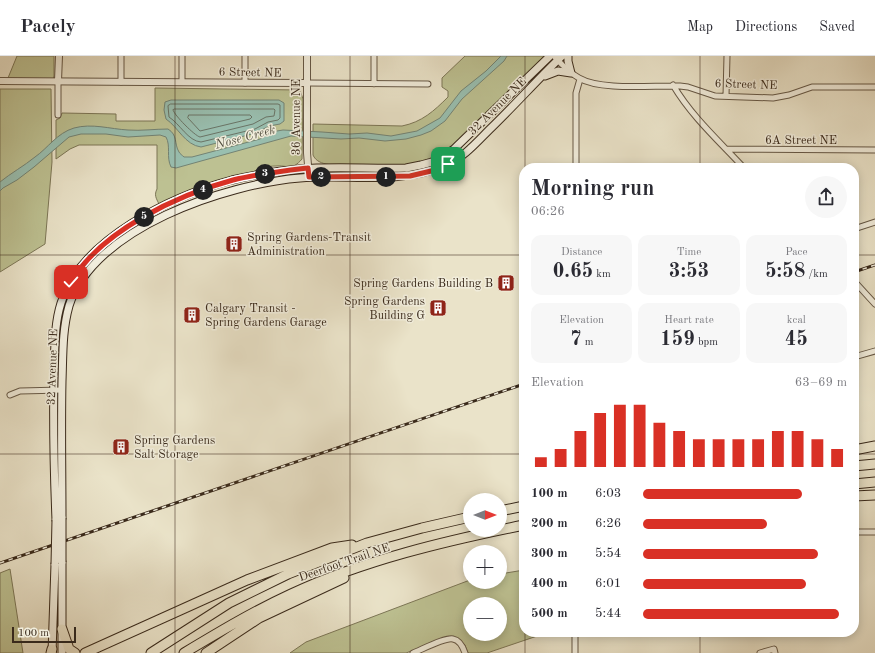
<!DOCTYPE html>
<html lang="en">
<head>
<meta charset="utf-8">
<style>
  :root { --surface:#fff; --page:#f7f7f7; --text:#2b2b33; --muted:#7c7c81; --line:#e1e1e2; --accent:#d93025 }
  body { margin:0; font-family:"Old Standard TT",serif; background:var(--page); color:var(--text); height:100vh; display:flex; flex-direction:column; font-size:15px; white-space:nowrap }
  * { box-sizing:border-box; margin:0 }
  p { font-size:13px; color:var(--muted) }
  .icon { flex:none; width:22px; height:22px; fill:none; stroke:currentColor; stroke-width:2; stroke-linecap:round; stroke-linejoin:round }
  .map { position:relative; flex:1; overflow:hidden }
  .sheet { position:absolute; left:519px; top:107px; width:340px; height:474px; display:flex; flex-direction:column; background:var(--surface); border-radius:16px; box-shadow:0 2px 10px #0003 }
  .sheet>* { flex:none }
  .needle { width:26px; rotate:90deg }
  .tools { position:absolute; left:463px; top:437px; display:grid; gap:8px }
  .tools a { display:grid; place-items:center; width:44px; height:44px; border-radius:50%; background:var(--surface); box-shadow:0 2px 10px #0003; font-size:20px }
  .scale { position:absolute; left:12px; bottom:10px; width:64px; box-sizing:border-box; padding-left:4px; border:2px solid #3a2a1b; border-top:0; font-size:11px; line-height:14px; white-space:nowrap; color:#3a2a1b; -webkit-text-stroke:3px #f1eddc; paint-order:stroke }
  .pin { position:absolute; display:grid; place-items:center; width:34px; height:34px; color:#fff; margin:-17px; border-radius:8px; box-shadow:0 2px 6px #0006 }
  .km { position:absolute; width:20px; height:20px; margin:-10px; border-radius:50%; background:#222; color:#fff; font-size:11px; line-height:20px; text-align:center }
  .round { display:grid; place-items:center; flex:none; width:42px; height:42px; border-radius:21px; background:var(--page) }
  .headline { display:flex; align-items:center; justify-content:space-between; height:68px; padding:0 12px }
  h1 { font-size:22px; font-weight:600; line-height:30px }
  .stats { display:grid; grid-template-columns:repeat(3,1fr); gap:6px; height:68px; padding:4px 12px }
  .stats div { display:grid; align-content:center; border-radius:10px; background:var(--page); text-align:center }
  .stats b { font-size:20px; font-weight:600 }
  .stats small { font-size:11px; font-weight:400 }
  .stats p { font-size:11px }
  .chart { height:112px; padding:8px 12px }
  .chart p { display:flex; justify-content:space-between }
  .chart svg { width:100%; height:72px; margin-top:4px; stroke:var(--accent); stroke-width:6 }
  ul { padding:0 12px; list-style:none; font-size:13px }
  li { display:grid; grid-template-columns:64px 48px 1fr; align-items:center; height:30px }
  li i { height:10px; border-radius:5px; background:var(--accent) }
  header { display:flex; align-items:center; gap:24px; box-sizing:border-box; height:56px; padding:0 20px; background:var(--surface); border-bottom:1px solid var(--line) }
  header strong { font-size:19px }
  nav { display:flex; gap:22px; margin-inline-start:auto; font-size:14px }
  .map>svg:first-child { display:block }
</style>
</head>
<body>
<header>
<strong>Pacely</strong>
<nav><a>Map</a><a>Directions</a><a>Saved</a></nav>
</header>
<div class="map">
<svg width="875" height="597" viewBox="0 0 875 597">
  <rect width="100%" height="100%" fill="#eae3c9"/>
  <filter id="stains"><feTurbulence type="fractalNoise" baseFrequency=".005" numOctaves="4"/><feColorMatrix values="0 0 0 0 .2 0 0 0 0 .09 0 0 0 0 .02 0 0 0 .5 -.17"/></filter>
  <radialGradient id="worn" r=".72"><stop offset=".6" stop-color="#630" stop-opacity="0"/><stop offset="1" stop-color="#630" stop-opacity=".3"/></radialGradient>
  <path fill="#bdc192" stroke="#7c7656" fill-rule="evenodd" d="M 17,0 L 54,0 L 54,20 L 53,23 L 8,22 Z
    M 465,0 L 546,0 C 528,18 510,36 492,53 C 472,72 452,98 425,105 C 400,112 374,109 349,109 C 338,109 318,111 313,99 L 313,68 L 402,70 C 422,66 434,55 448,41 L 448,35 L 442,31 L 442,22 Z
    M 155,32 L 299,34 L 301,37 L 303,43 L 302,103 C 292,115 287,109 276,110 C 268,110 258,112 252,117 L 159,148 C 156,142 154,139 157,133 L 157,89 L 79,89 L 70,93 L 56,103 L 56,64 L 60,62 L 62,57 L 116,58 L 116,65 L 155,65 Z
    M 0,33 L 51,33 L 52,106 L 45,188 L 0,216 Z
    M 10,513 L 23,597 L 0,597 L 0,517 Z
    M 524,514 L 524,576 L 549,576 L 487,597 L 468,597 L 465,589 L 462,586 L 445,582 L 406,597 L 290,597 L 306,586 L 470,524 L 470,526 L 500,526 L 500,518 ZM 470,548 L 500,548 L 500,578 L 470,578 Z"/>
  <path fill="#99bfb0" stroke="#738374" d="M 501,0 L 507,0 L 504,5 L 462,43 L 445,65 L 431,75 L 421,79 L 406,83 L 385,85 L 359,82 L 341,83 L 291,80 L 176,112 L 171,111 C 166,101 171,90 166,81 L 160,79 L 128,81 L 106,78 L 81,78 L 69,81 L 34,111 L 17,124 L 3,132 L 0,135 L 0,126 C 11,117 24,110 35,101 C 48,92 57,77 74,72 C 92,67 110,73 128,74 C 141,75 155,73 168,73 C 178,79 174,88 179,96 C 180,98 182,99 184,101 L 192,101 L 260,83 L 271,76 L 283,74 L 322,76 L 349,78 L 367,77 L 391,80 L 417,75 L 440,62 L 461,35 L 486,15 Z
    M 171,44 L 279,44 L 284,47 L 284,65 L 280,68 L 269,70 L 256,77 L 201,91 C 185,89 178,71 166,63 L 164,54 L 165,46 Z"/>
  <g fill="none" stroke-linecap="round" stroke-linejoin="round">
    <path stroke="#6a7466" stroke-width="1" d="M 171,48 L 278,48 L 280,49 L 280,62 L 278,64 L 268,66 L 255,73 L 201,86 C 188,85 180,68 169,61 L 168,50 Z
      M 175,53 L 274,53 L 275,54 L 274,60 L 266,61 L 253,68 L 200,81 C 195,80 174,59 173,54 Z
      M 189,59 L 250,59 L 252,61 L 250,63 L 200,75 L 188,62 Z"/>
    <g stroke="#665846" stroke-width="7">
      <path id="minor" d="M 554,0 C 561,8 570,17 579,22 C 601,35 654,29 680,30 L 688,31 L 715,40 L 773,42 L 789,39 L 812,31 L 875,31
        M 121,26 L 121,0
        M 182,26 L 182,0
        M 245,27 L 245,0
        M 307,27 L 428,28
        M 374,28 L 374,0
        M 673,29 C 692,61 719,85 744,112
        M 726,40 L 727,0
        M 58,59 L 58,25
        M 726,93 L 875,94
        M 576,112 L 576,37 L 580,23
        M 854,173 L 875,166
        M 854,225 L 875,248
        M 854,301 L 875,295
        M 10,339 L 20,335 L 62,334
        M 854,476 L 875,476
        M 575,576 L 575,597
        M 413,597 C 421,594 445,581 453,583 C 459,584 463,591 465,597
        M 760,597 L 774,593 L 775,597"/>
    </g>
    <g stroke="#665846" stroke-width="8">
      <path id="tertiary" d="M 307,0 L 307,97 L 309,121
        M 0,25 L 307,27
        M 58,25 L 59,0"/>
    </g>
    <g stroke="#3a2a1b" stroke-width="9">
      <path id="secondary" d="M 545,20 L 558,15 L 571,17 L 568,5 L 568,0
        M 62,462 C 62,416 61,371 62,325 C 63,300 62,275 69,250 C 93,172 226,128 300,122 C 349,118 399,129 446,109 C 463,102 476,87 489,74 C 514,50 537,24 562,0
        M 56,464 C 54,415 53,366 54,316 C 55,293 54,269 61,247 C 81,183 172,140 232,124 C 254,119 277,115 299,113 C 334,110 371,113 406,112 L 421,109 L 432,106 L 444,100 L 454,93 L 550,0
        M 62,506 L 62,597
        M 52,597 L 55,508"/>
    </g>
    <g stroke="#3a2a1b" stroke-width="11">
      <path id="motorway" d="M 854,394 L 875,390
        M 854,410 L 875,408
        M 854,428 L 875,426
        M 854,440 L 875,439
        M 500,455 L 524,450
        M 62,573 L 69,593 L 75,597
        M 51,597 L 52,593
        M 85,597 L 247,524 L 332,492 L 352,489
        M 151,597 L 229,547 L 288,518 L 367,487 L 422,472 L 470,461
        M 184,597 C 219,576 254,555 291,538 C 364,504 445,485 524,469
        M 206,597 L 259,562 L 344,522"/>
    </g>
    <use href="#minor" stroke="#f1eddc" stroke-width="5"/>
    <use href="#tertiary" stroke="#f1eddc" stroke-width="6"/>
    <use href="#secondary" stroke="#f1eddc" stroke-width="7"/>
    <use href="#motorway" stroke="#eae3c9" stroke-width="9"/>
    <g stroke="#3a2a1b" stroke-width="3">
      <path id="rail" d="M 854,216 L 875,209
        M 0,507 L 524,328"/>
    </g>
    <use href="#rail" stroke="#f1eddc" stroke-width="1.5" stroke-dasharray="4.5" stroke-linecap="butt"/>
    <g stroke="#3a2a1b" stroke-width="9" stroke-linecap="butt">
      <path id="secondary-bridge" d="M 62,506 L 62,462
        M 55,508 L 56,464"/>
    </g>
    <use href="#secondary-bridge" stroke="#f1eddc" stroke-width="7"/>
  </g>
  <g fill="none" stroke-linecap="round" stroke-linejoin="round">
    <g stroke="#fff" stroke-width="8">
      <path id="route" d="M 71,226 C 101,175 177,139 233,124 C 257,118 283,115 308,112 L 309,121 L 410,120 L 431,115 L 448,108"/>
    </g>
    <use href="#route" stroke="#d93025" stroke-width="5"/>
  </g>
  <path fill="none" stroke="#3a2a1b" stroke-width="1" stroke-opacity="0.55" d="M 175,0 L 175,597M 350,0 L 350,597M 525,0 L 525,112M 700,0 L 700,112M 0,199 L 524,199M 854,199 L 875,199M 0,398 L 524,398M 854,398 L 875,398M 525,576 L 525,597M 700,576 L 700,597"/>
  <defs>
    <g id="building-square" transform="scale(0.9)"><rect x="-9" y="-9" width="18" height="18" rx="4" fill="#8f2418" stroke="#f1eddc"/><path d="M-4-6H4V6H1V3H-1V6H-4ZM-2.5-4.3h1.7v1.8h-1.7ZM.8-4.3h1.7v1.8H.8ZM-2.5-1h1.7V.8h-1.7ZM.8-1h1.7V.8H.8Z" fill="#fff"/></g>
  </defs>
  <g fill-rule="evenodd">
    <use href="#building-square" x="234" y="188"/>
    <use href="#building-square" x="506" y="227"/>
    <use href="#building-square" x="438" y="252"/>
    <use href="#building-square" x="192" y="259"/>
    <use href="#building-square" x="121" y="391"/>
  </g>
  <g text-anchor="middle" stroke-width="3" stroke-linejoin="round" paint-order="stroke">
    <g font-size="12" fill="#3a2a1b" stroke="#f1eddc">
      <text transform="translate(250 16) rotate(1)" y="4">6 Street NE</text>
      <text transform="translate(746 28) rotate(2)" y="4">6 Street NE</text>
      <text transform="translate(497 50) rotate(-45)" y="4">32 Avenue NE</text>
      <text transform="translate(296 61) rotate(-90)" y="4">36 Avenue NE</text>
      <text x="801" y="88">6A Street NE</text>
      <text transform="translate(52 311) rotate(-88)" y="4">32 Avenue NE</text>
      <text transform="translate(344 506) rotate(-19)" y="4">Deerfoot Trail NE</text>
    </g>
    <g font-size="12" fill="#3a2a1b" stroke="#f1eddc" text-anchor="start">
      <text x="247" y="185">Spring Gardens-Transit<tspan x="247" dy="14">Administration</tspan></text>
      <text x="493" y="231" text-anchor="end">Spring Gardens Building B</text>
      <text x="425" y="249" text-anchor="end">Spring Gardens<tspan x="425" dy="14">Building G</tspan></text>
      <text x="205" y="256">Calgary Transit -<tspan x="205" dy="14">Spring Gardens Garage</tspan></text>
      <text x="134" y="388">Spring Gardens<tspan x="134" dy="14">Salt Storage</tspan></text>
    </g>
    <g font-size="13" font-style="italic" fill="#524f40" stroke="#f1eddc">
      <text transform="translate(245 80) rotate(-15)" y="5">Nose Creek</text>
    </g>
  </g>
  <rect width="100%" height="100%" filter="url(#stains)"/>
  <rect width="100%" height="100%" fill="url(#worn)"/>
</svg>
<div class="tools">
<a><svg class="needle" viewBox="-14 -14 28 28"><path d="M0-13l5 13h-10z" fill="#e53935"/><path d="M0 13l5-13h-10z" fill="#7c7c81"/></svg></a>
<a>+</a>
<a>−</a>
</div>
<div class="scale">100 m</div>
<div class="pin" style="left:448px;top:108px;background:#1e9e55"><svg class="icon" aria-label="arrive" viewBox="0 0 24 24"><path d="M6 21V4h12l-3 4 3 4H6"/></svg></div>
<div class="pin" style="left:71px;top:226px;background:#d93025"><svg class="icon" aria-label="check" viewBox="0 0 24 24"><path d="M5 12l5 5 9-10"/></svg></div>
<b class="km" style="left:386px;top:121px">1</b>
<b class="km" style="left:321px;top:121px">2</b>
<b class="km" style="left:265px;top:118px">3</b>
<b class="km" style="left:203px;top:134px">4</b>
<b class="km" style="left:144px;top:161px">5</b>
<section class="sheet">
<div class="headline"><div><h1>Morning run</h1><p>06:26</p></div><a class="round"><svg class="icon" aria-label="share" viewBox="0 0 24 24"><path d="M12 15V3M7 8l5-5 5 5M5 13v7h14v-7"/></svg></a></div>
<div class="stats">
<div><p>Distance</p><b>0.65<small> km</small></b></div>
<div><p>Time</p><b>3:53</b></div>
<div><p>Pace</p><b>5:58<small> /km</small></b></div>
</div>
<div class="stats">
<div><p>Elevation</p><b>7<small> m</small></b></div>
<div><p>Heart rate</p><b>159<small> bpm</small></b></div>
<div><p>kcal</p><b>45</b></div>
</div>
<div class="chart"><p><span>Elevation</span>63–69 m</p>
<svg viewBox="0 0 160 44" preserveAspectRatio="none"><path d="M5 44V38M15 44V33M25 44V22M35 44V11M45 44V6M55 44V6M65 44V17M75 44V22M85 44V27M95 44V27M105 44V27M115 44V27M125 44V22M135 44V22M145 44V27M155 44V33"/></svg>
</div>
<ul>
<li><b>100 m</b>6:03<i style="width:78%"></i></li>
<li><b>200 m</b>6:26<i style="width:61%"></i></li>
<li><b>300 m</b>5:54<i style="width:86%"></i></li>
<li><b>400 m</b>6:01<i style="width:80%"></i></li>
<li><b>500 m</b>5:44<i style="width:96%"></i></li>
</ul>
</section>
</div>
</body>
</html>
